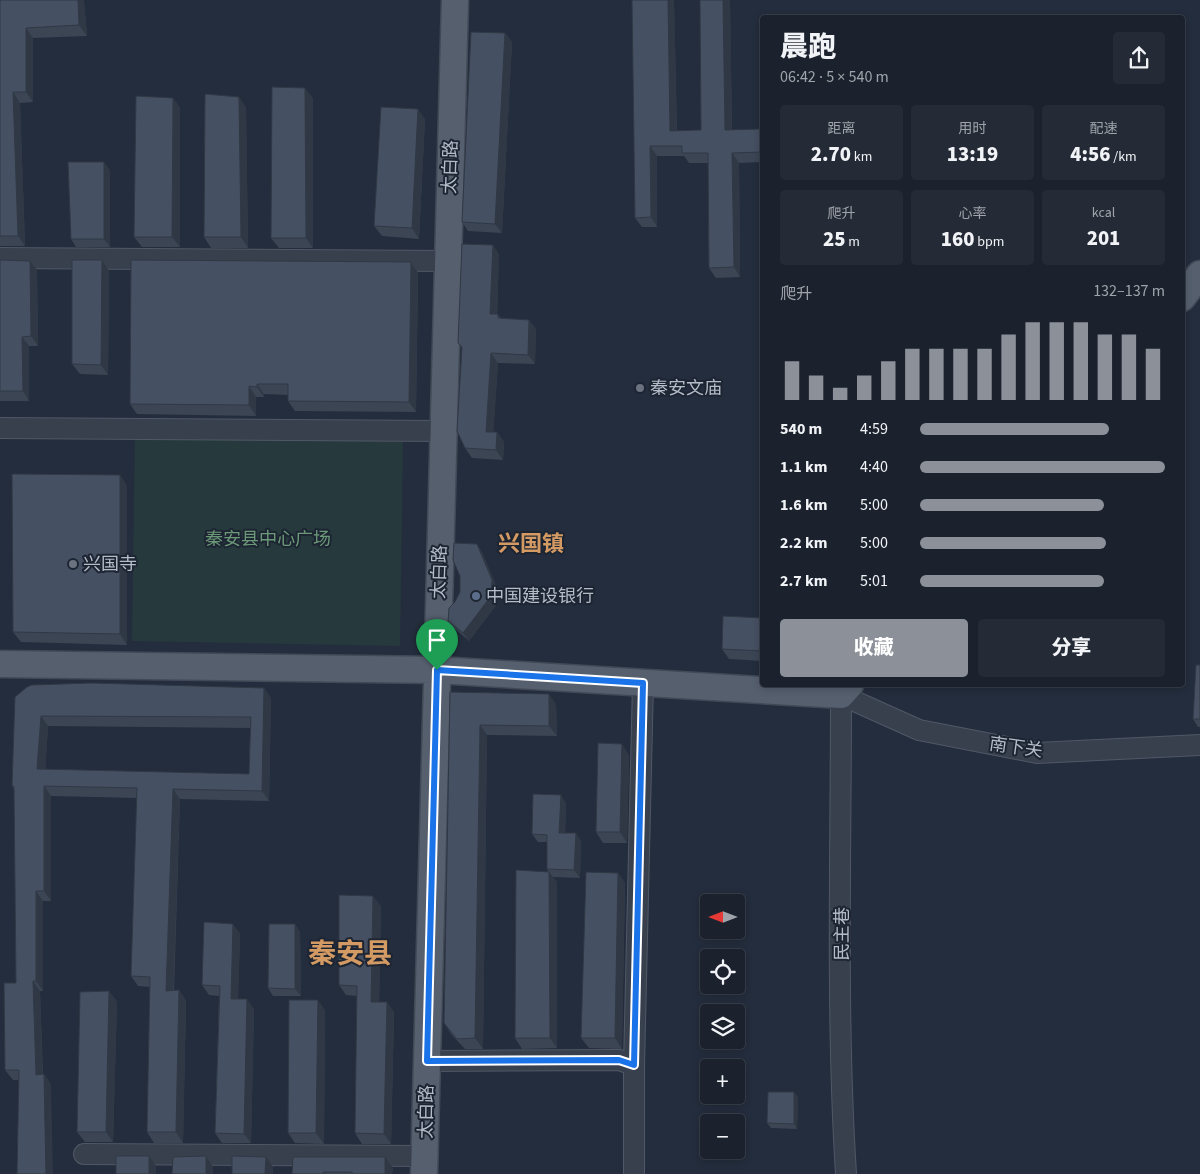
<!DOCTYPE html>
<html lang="zh">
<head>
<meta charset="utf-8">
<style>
  :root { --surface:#1b222e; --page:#242a36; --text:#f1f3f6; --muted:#a0a4aa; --line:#393f4a; --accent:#8c9099 }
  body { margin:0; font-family:"Source Sans 3","Noto Sans SC",sans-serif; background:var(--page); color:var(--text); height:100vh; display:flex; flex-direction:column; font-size:19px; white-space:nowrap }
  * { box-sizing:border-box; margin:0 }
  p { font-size:16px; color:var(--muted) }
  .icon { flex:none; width:28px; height:28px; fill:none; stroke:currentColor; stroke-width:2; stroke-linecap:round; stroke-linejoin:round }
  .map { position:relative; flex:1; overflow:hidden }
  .panel { position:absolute; left:760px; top:15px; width:425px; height:672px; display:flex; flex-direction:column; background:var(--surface); border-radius:5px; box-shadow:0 2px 8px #0003,0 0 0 1px var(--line) }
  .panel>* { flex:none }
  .needle { width:32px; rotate:270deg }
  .tools { position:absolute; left:700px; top:894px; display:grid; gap:10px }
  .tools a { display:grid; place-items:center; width:45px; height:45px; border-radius:5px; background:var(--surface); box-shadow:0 2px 8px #0003,0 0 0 1px var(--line); font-size:25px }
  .pin { position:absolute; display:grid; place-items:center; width:42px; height:42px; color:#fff; margin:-51px -21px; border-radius:50% 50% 50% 0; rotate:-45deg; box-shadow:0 0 5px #0007 }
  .pin .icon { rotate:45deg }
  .round { display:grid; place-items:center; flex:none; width:52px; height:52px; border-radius:5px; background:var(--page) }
  .overview { display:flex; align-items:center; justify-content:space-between; height:85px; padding:0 20px }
  h1 { font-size:28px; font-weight:800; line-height:38px }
  .figures { display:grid; grid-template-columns:repeat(3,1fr); gap:8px; height:85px; padding:5px 20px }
  .figures div { display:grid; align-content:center; border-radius:5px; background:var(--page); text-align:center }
  .figures b { font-size:21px; font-weight:800 }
  .figures small { font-size:14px; font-weight:400 }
  .figures p { font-size:14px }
  .chart { height:140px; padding:10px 20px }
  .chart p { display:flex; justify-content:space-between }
  .chart svg { width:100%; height:90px; margin-top:5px; stroke:var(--accent); stroke-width:6 }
  .primary-button { display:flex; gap:10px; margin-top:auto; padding:10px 20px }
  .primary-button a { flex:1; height:58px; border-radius:5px; background:var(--accent); color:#fff; font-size:20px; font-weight:800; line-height:58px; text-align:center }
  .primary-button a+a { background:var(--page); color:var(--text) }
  ul { padding:0 20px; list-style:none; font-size:16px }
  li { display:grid; grid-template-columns:80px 60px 1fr; align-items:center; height:38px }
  li i { height:12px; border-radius:6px; background:var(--accent) }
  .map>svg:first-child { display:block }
</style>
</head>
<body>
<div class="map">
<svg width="1200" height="1174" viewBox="0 0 1200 1174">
  <rect width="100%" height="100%" fill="#242d3d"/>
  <path fill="#263a3e" d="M 135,432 L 403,436 L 400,646 L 132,641 Z"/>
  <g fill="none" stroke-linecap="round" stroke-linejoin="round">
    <g stroke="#505866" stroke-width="22">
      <path id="minor" d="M 0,258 L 448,261
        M 0,428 L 443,431
        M 427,1061 L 619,1060 L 634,1065 L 634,1174
        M 634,1065 L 643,683
        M 84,1154 L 425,1156
        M 846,1174 C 836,1016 841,854 841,695 L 919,730 L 1037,753 L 1200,745"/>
    </g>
    <g stroke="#414957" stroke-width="29">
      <path id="major" d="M 1182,298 L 1200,274
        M 0,664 L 437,670 L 841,695 L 850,685
        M 424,1174 L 455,0"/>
    </g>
    <use href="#minor" stroke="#38404e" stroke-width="20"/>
    <use href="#major" stroke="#565f6e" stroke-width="26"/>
  </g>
  <path fill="#3b4554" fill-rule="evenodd" d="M 0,0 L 84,0 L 84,1 L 87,36 L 33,38 L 33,102 L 20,103 L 25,246 L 0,246 Z
    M 674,0 L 677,131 L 701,130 L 700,0 L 730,0 L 732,130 L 762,129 L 762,162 L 739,163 L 740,277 L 716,278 L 709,268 L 708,163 L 689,163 L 684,156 L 657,156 L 657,227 L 642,227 L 635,218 Z
    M 505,33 L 512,42 L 502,233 L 468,231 L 462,222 Z
    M 173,98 L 180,108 L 180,247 L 142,247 L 134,237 Z
    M 313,98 L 313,248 L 279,248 L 271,238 Z
    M 246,107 L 248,248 L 211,248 L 204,237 Z
    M 425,119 L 419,239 L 382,236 L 374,226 Z
    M 110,170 L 110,247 L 76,247 L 71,239 Z
    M 499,254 L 497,314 L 502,319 L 529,320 L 536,329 L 535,364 L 498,363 L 493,432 L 497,432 L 504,442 L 503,460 L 472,458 L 465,448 L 462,349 L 458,343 Z
    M 0,260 L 37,270 L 38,346 L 29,346 L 29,401 L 0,401 Z
    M 411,262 L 418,273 L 416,412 L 295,411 L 288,401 L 288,395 L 264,394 L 264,397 L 256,397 L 256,416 L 137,414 L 130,404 Z
    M 109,271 L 108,375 L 80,374 L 72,364 Z
    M 127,485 L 127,645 L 21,642 L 13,632 Z
    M 482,552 L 497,588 L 497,604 L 469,641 L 454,628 L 448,621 L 455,602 Z
    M 762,618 L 762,661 L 729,659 L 722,649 Z
    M 1200,665 L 1200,727 L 1198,727 L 1193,719 Z
    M 264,688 L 271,698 L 269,801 L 180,799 L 174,990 L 179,990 L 186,1001 L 183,1143 L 154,1143 L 147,1132 L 150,987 L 138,986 L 131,976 L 137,798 L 51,796 L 51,901 L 43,901 L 43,991 L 40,991 L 43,1074 L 44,1074 L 51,1085 L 18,1080 L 13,1080 L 5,1070 L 16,983 L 14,790 L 12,786 L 15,697 ZM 48,726 L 250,728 L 249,774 L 45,769 Z
    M 450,692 L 556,704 L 557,736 L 487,735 L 483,1049 L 465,1049 L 451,1034 L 444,1023 Z
    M 629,755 L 627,843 L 603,843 L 596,832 Z
    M 566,803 L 565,833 L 581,841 L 580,878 L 553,877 L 557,882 L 557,1048 L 522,1049 L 515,1038 L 548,872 L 547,869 L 547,842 L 538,842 L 532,834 Z
    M 618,873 L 625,883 L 622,1049 L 589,1048 L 581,1038 Z
    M 381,906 L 379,1002 L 394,1012 L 391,1144 L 362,1144 L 355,1133 L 357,996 L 346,995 L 339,985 Z
    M 295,924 L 300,932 L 301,996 L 273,996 L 268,988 Z
    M 240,933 L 238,999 L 254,1009 L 251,1143 L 222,1143 L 215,1133 L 219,996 L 209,995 L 202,985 Z
    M 109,991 L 117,1002 L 113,1142 L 85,1142 L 77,1132 Z
    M 325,1010 L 324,1144 L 295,1143 L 288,1133 Z
    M 794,1092 L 798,1098 L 797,1129 L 771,1128 L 767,1123 Z
    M 393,1168 L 392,1174 L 292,1174 Z"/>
  <path fill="#303845" d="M 78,0 L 84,0 L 84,1 L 87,36 L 79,25 Z
    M 668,0 L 674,0 L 677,140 L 670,131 Z
    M 723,0 L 730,0 L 732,140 L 725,130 Z
    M 26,28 L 33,38 L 33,102 L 26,92 Z
    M 505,33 L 512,42 L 502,233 L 495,224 Z
    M 305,88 L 313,98 L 313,248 L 306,238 Z
    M 13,92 L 20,103 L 25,246 L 18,236 Z
    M 239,97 L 246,107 L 248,248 L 241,237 Z
    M 173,98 L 180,108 L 180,247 L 172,237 Z
    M 418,109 L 425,119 L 419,239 L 412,228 Z
    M 650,146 L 657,156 L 657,227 L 651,217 Z
    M 732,153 L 739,163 L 740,277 L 734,267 Z
    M 104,162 L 110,170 L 110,247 L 104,239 Z
    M 493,245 L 499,254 L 497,323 L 490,314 Z
    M 102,260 L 109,271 L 108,375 L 101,365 Z
    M 30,261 L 37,270 L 38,346 L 31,336 Z
    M 411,262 L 418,273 L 416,412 L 409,402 Z
    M 529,320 L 536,329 L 535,364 L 528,355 Z
    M 22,337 L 29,346 L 29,401 L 23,391 Z
    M 491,353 L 498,363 L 493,441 L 486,432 Z
    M 257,384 L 264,394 L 264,397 L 257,387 Z
    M 249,386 L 256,397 L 256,416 L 249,405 Z
    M 497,432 L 504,442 L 503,460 L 496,450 Z
    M 120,475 L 127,485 L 127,645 L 120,634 Z
    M 477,544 L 482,552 L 497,588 L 497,604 L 469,641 L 463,633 Z
    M 264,688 L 271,698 L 269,801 L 262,791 Z
    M 549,694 L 556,704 L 557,736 L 549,726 Z
    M 41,716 L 48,726 L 45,779 L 37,769 Z
    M 480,725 L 487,735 L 483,1049 L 475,1038 Z
    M 622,744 L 629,755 L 627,843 L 620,832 Z
    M 44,786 L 51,796 L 51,901 L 44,891 Z
    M 173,789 L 180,799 L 173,1001 L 166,991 Z
    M 561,795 L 566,803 L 565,841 L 559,833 Z
    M 576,833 L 581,841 L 580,878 L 574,870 Z
    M 549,872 L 557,882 L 557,1048 L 550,1038 Z
    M 618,873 L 625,883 L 622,1049 L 615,1038 Z
    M 36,891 L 43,901 L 43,991 L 36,981 Z
    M 373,896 L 381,906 L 379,1012 L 371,1002 Z
    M 233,924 L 240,933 L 238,1009 L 231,999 Z
    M 295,924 L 300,932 L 301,996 L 295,989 Z
    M 33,981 L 40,991 L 43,1085 L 36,1075 Z
    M 179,990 L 186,1001 L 183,1143 L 176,1132 Z
    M 109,991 L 117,1002 L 113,1142 L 106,1132 Z
    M 247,999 L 254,1009 L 251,1143 L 244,1134 Z
    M 318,1000 L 325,1010 L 324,1144 L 316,1133 Z
    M 387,1002 L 394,1012 L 391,1144 L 384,1134 Z
    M 44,1074 L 51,1085 L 53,1174 L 46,1174 Z
    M 794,1092 L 798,1098 L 797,1129 L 794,1124 Z
    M 149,1156 L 156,1166 L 156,1174 L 149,1174 Z
    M 206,1156 L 213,1167 L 213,1174 L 206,1174 Z
    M 266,1157 L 273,1167 L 273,1174 L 265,1174 Z
    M 385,1157 L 393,1168 L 392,1174 L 385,1174 Z"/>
  <path fill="#455062" stroke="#303845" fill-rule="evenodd" d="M 0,0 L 78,0 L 79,25 L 26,28 L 26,92 L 13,92 L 18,236 L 0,236 Z
    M 632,0 L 668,0 L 670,131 L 701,130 L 700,0 L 723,0 L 725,130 L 762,129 L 762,152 L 732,153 L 734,267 L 709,268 L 708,153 L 682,153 L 682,146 L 650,146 L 651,217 L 635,218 Z
    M 471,32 L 505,33 L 495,224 L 462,222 Z
    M 272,87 L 305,88 L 306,238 L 271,238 Z
    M 205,94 L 239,97 L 241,237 L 204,237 Z
    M 136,96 L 173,98 L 172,237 L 134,237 Z
    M 381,107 L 418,109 L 412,228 L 374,226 Z
    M 68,162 L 104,162 L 104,239 L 71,239 Z
    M 462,244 L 493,245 L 490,314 L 498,314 L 498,318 L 529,320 L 528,355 L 491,353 L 486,432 L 497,432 L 496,450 L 465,448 L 457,431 L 462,347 L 458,343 Z
    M 0,260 L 30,261 L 31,336 L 22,337 L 23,391 L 0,391 Z
    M 72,260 L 102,260 L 101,365 L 72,364 Z
    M 131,260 L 411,262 L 409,402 L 288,401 L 288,384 L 257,384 L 257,387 L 249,386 L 249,405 L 130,404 Z
    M 12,474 L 120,475 L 120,634 L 13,632 Z
    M 454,543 L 477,544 L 492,580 L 491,596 L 463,633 L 448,621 L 449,608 L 455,602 L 460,592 L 460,576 L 453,560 Z
    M 723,616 L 762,618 L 762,651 L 722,649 Z
    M 1196,665 L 1200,665 L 1200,719 L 1193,719 Z
    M 92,683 L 264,688 L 262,791 L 173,789 L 166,991 L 179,990 L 176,1132 L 147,1132 L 150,977 L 131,976 L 137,788 L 44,786 L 44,891 L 36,891 L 36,981 L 33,981 L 36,1075 L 44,1074 L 46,1174 L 17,1174 L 19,1070 L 5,1070 L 4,983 L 16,983 L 14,786 L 12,786 L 15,697 L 27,687 L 32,685 ZM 41,716 L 251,717 L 249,774 L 37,769 Z
    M 450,692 L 549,694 L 549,726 L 480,725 L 475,1038 L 457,1039 L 444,1023 Z
    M 598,743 L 622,744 L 620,832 L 596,832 Z
    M 533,794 L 561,795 L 559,833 L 576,833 L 574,870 L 547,869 L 547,835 L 532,834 Z
    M 516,870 L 549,872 L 550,1038 L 515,1038 Z
    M 586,872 L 618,873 L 615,1038 L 581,1038 Z
    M 339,895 L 373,896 L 371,1002 L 387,1002 L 384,1134 L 355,1133 L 357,986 L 339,985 Z
    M 204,922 L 233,924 L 231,999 L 247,999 L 244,1134 L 215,1133 L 220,986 L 202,985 Z
    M 269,924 L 295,924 L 295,989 L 268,988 Z
    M 109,991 L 106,1132 L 77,1132 L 80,992 Z
    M 289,1000 L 318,1000 L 316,1133 L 288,1133 Z
    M 768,1092 L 794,1092 L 794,1124 L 767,1123 Z
    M 116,1156 L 149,1156 L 149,1174 L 116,1174 Z
    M 206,1156 L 206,1174 L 172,1174 L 173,1157 Z
    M 232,1156 L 266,1157 L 265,1174 L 232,1174 Z
    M 293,1157 L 385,1157 L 385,1174 L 352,1174 L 352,1172 L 323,1172 L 323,1174 L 292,1174 Z"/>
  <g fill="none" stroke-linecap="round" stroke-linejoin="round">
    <g stroke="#fff" stroke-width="10">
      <path id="route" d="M 437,670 L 643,683 L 634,1065 L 619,1060 L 427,1061 Z"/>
    </g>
    <use href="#route" stroke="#1a73e8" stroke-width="6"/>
  </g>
  <g fill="#6b7280" stroke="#1d2533" stroke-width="2">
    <circle cx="640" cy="388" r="5"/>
    <circle cx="73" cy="564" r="5"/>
  </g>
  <circle fill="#5c6f8a" stroke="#1d2533" stroke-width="2" cx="476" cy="596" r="5"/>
  <g text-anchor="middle" stroke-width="4" stroke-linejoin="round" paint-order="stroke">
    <g font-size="18" fill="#b4bbc9" stroke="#1d2533">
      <text transform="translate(450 167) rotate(-88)" y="6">太白路</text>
      <text transform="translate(439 572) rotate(-88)" y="6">太白路</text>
      <text transform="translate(1016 747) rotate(8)" y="6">南下关</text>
      <text transform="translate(842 934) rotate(-90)" y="6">民主巷</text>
      <text transform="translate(426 1112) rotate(-89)" y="6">太白路</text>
    </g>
    <g font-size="18" fill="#b4bbc9" stroke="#1d2533" text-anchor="start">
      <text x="650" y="394">秦安文庙</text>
      <text x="83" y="570">兴国寺</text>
      <text x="486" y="602">中国建设银行</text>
    </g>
    <g font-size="18" fill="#6b9978" stroke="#1d2533">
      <text x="268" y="545">秦安县中心广场</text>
    </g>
    <g font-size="22" font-weight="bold" fill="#d49a63" stroke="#1d2533">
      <text x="531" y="551">兴国镇</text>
    </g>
    <g font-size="28" font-weight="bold" fill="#d49a63" stroke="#1d2533">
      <text x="350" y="963">秦安县</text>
    </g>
  </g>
</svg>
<div class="tools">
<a><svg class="needle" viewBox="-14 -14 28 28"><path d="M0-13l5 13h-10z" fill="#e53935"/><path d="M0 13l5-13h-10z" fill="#a0a4aa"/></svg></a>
<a><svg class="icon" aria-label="locate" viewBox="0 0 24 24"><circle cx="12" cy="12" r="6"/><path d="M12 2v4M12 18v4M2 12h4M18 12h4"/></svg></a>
<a><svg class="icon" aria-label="layers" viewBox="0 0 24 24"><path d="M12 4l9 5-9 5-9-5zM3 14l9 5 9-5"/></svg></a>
<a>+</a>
<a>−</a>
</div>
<div class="pin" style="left:437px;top:670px;background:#1e9e55"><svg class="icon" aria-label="arrive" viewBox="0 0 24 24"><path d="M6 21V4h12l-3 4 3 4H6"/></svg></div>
<section class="panel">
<div class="overview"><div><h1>晨跑</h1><p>06:42 · 5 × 540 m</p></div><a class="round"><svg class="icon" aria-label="share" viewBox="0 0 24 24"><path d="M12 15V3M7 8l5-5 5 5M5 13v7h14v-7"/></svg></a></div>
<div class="figures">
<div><p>距离</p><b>2.70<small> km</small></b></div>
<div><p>用时</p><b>13:19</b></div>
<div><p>配速</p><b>4:56<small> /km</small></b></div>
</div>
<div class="figures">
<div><p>爬升</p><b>25<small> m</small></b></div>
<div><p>心率</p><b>160<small> bpm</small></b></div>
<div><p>kcal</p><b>201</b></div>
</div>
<div class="chart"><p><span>爬升</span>132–137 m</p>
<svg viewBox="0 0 160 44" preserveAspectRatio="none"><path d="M5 44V25M15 44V32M25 44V38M35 44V32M45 44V25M55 44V19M65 44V19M75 44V19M85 44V19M95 44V12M105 44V6M115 44V6M125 44V6M135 44V12M145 44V12M155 44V19"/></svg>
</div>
<ul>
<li><b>540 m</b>4:59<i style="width:77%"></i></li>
<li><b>1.1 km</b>4:40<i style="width:100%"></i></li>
<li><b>1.6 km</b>5:00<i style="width:75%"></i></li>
<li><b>2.2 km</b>5:00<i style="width:76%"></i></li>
<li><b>2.7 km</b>5:01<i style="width:75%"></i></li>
</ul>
<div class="primary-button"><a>收藏</a><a>分享</a></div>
</section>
</div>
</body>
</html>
